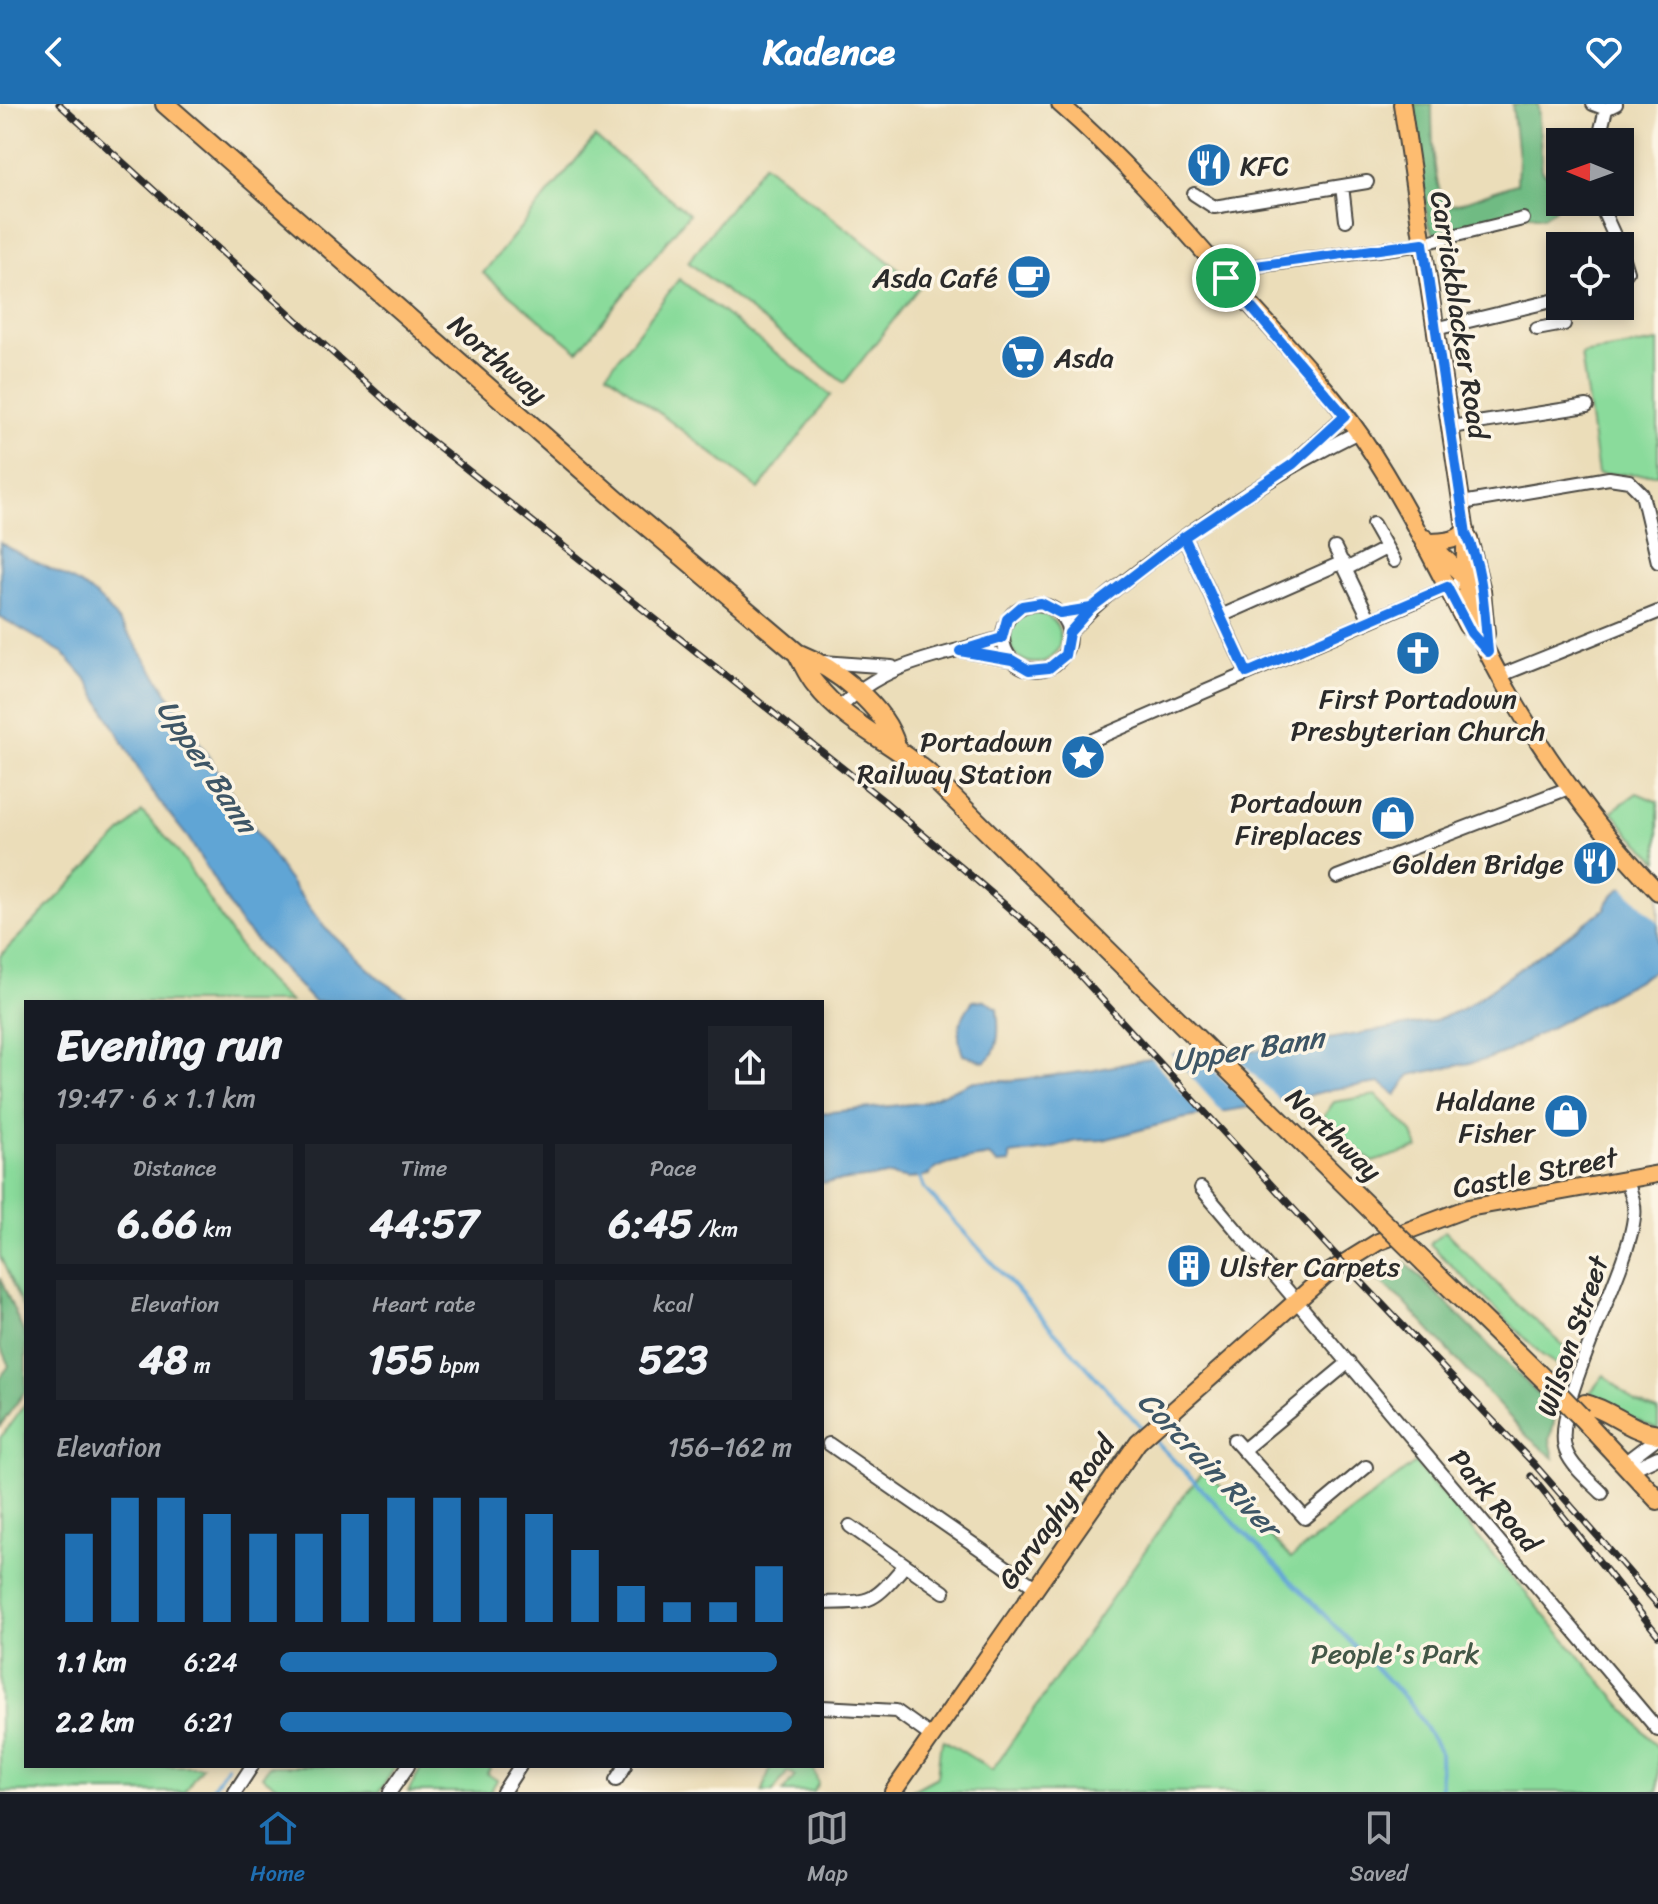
<!DOCTYPE html>
<html lang="en">
<head>
<meta charset="utf-8">
<style>
  :root { --surface:#171b24; --page:#20242c; --text:#f1f3f6; --muted:#9ea1a6; --line:#363941; --accent:#1f6fb2 }
  body { margin:0; font-family:Sriracha,sans-serif; background:var(--page); color:var(--text); height:100vh; display:flex; flex-direction:column; font-size:30px; white-space:nowrap }
  * { box-sizing:border-box; margin:0 }
  p { font-size:26px; color:var(--muted) }
  .icon { flex:none; width:44px; height:44px; fill:none; stroke:currentColor; stroke-width:2; stroke-linecap:round; stroke-linejoin:round }
  .map { position:relative; flex:1; overflow:hidden }
  .drawer { position:absolute; left:24px; top:896px; width:800px; height:768px; display:flex; flex-direction:column; background:var(--surface); border-radius:0px; box-shadow:0 4px 12px #0003 }
  .drawer>* { flex:none }
  .needle { width:52px; rotate:271deg }
  .controls { position:absolute; left:1546px; top:24px; display:grid; gap:16px }
  .controls a { display:grid; place-items:center; width:88px; height:88px; border-radius:0px; background:var(--surface); box-shadow:0 4px 12px #0003; font-size:40px }
  .pin { position:absolute; display:grid; place-items:center; width:68px; height:68px; color:#fff; margin:-34px; border:4px solid #fff; border-radius:50%; box-shadow:0 2px 8px #0007 }
  .round { display:grid; place-items:center; flex:none; width:84px; height:84px; border-radius:0px; background:var(--page) }
  .headline { display:flex; align-items:center; justify-content:space-between; height:136px; padding:0 32px }
  h1 { font-size:44px; font-weight:800; line-height:60px }
  .metrics { display:grid; grid-template-columns:repeat(3,1fr); gap:12px; height:136px; padding:8px 32px }
  .metrics div { display:grid; align-content:center; border-radius:0px; background:var(--page); text-align:center }
  .metrics b { font-size:40px; font-weight:800 }
  .metrics small { font-size:22px; font-weight:400 }
  .metrics p { font-size:22px }
  .chart { height:224px; padding:16px 32px }
  .chart p { display:flex; justify-content:space-between }
  .chart svg { width:100%; height:144px; margin-top:8px; stroke:var(--accent); stroke-width:6 }
  ul { padding:0 32px; list-style:none; font-size:26px }
  li { display:grid; grid-template-columns:128px 96px 1fr; align-items:center; height:60px }
  li i { height:20px; border-radius:10px; background:var(--accent) }
  header { display:flex; justify-content:space-between; align-items:center; height:104px; padding:0 32px; background:var(--accent); color:#fff; font-size:36px; font-weight:800 }
  .tabs { display:flex; justify-content:space-around; align-items:center; height:112px; border-top:2px solid var(--line); background:var(--surface); font-size:22px; color:var(--muted) }
  .tabs a { display:grid; justify-items:center; gap:4px }
  .tabs .selected { color:var(--accent) }
  .map>svg:first-child { display:block }
</style>
</head>
<body>
<header><svg class="icon" aria-label="back" viewBox="0 0 24 24"><path d="M15 5l-7 7 7 7"/></svg>Kadence<svg class="icon" aria-label="heart" viewBox="0 0 24 24"><path d="M12 20l-8-8c-3-5 5-10 8-4 3-6 11-1 8 4z"/></svg></header>
<div class="map">
<svg width="1658" height="1688" viewBox="0 0 1658 1688">
  <rect width="100%" height="100%" fill="#fcf5e5"/>
  <filter id="ink" filterUnits="userSpaceOnUse"><feTurbulence type="fractalNoise" baseFrequency=".0125" numOctaves="2"/><feDisplacementMap in="SourceGraphic" scale="16" xChannelSelector="R" yChannelSelector="G"/><feConvolveMatrix kernelMatrix="1 2 1 2 8 2 1 2 1" color-interpolation-filters="sRGB"/></filter>
  <filter id="wash" filterUnits="userSpaceOnUse"><feTurbulence type="fractalNoise" baseFrequency=".006" numOctaves="4" result="noise"/><feDisplacementMap in="SourceGraphic" scale="32" xChannelSelector="R" yChannelSelector="G"/><feGaussianBlur stdDeviation="1.8" result="paint"/><feColorMatrix in="noise" values="0 0 0 0 0 0 0 0 0 0 0 0 0 0 0 0 0 1.4 0 .05"/><feComposite in="paint" operator="in"/></filter>
  <g filter="url(#wash)">
    <rect width="100%" height="100%" fill="#ebddb9"/>
    <path fill="#8adb9b" stroke="#5a8363" stroke-width="2" d="M 595,33 L 689,110 L 578,247 L 483,169 Z
      M 764,60 L 920,182 L 844,279 L 688,158 Z
      M 679,175 L 831,291 L 759,385 L 607,269 Z
      M 1658,238 L 1658,370 L 1598,370 L 1581,250 Z
      M1010 534a25 25 0 1 1 50 0a25 25 0 1 1-50 0Z
      M 1637,689 L 1658,698 L 1658,757 L 1630,730 L 1612,707 Z
      M 142,708 C 156,723 172,738 183,755 C 217,805 242,859 290,898 L 26,898 L 26,1211 L 0,1152 L 0,852 Z
      M 1376,991 L 1413,1029 L 1418,1044 L 1373,1058 L 1321,1016 L 1334,998 Z
      M 1445,1127 L 1518,1201 L 1569,1246 L 1573,1262 L 1565,1266 L 1542,1251 L 1430,1140 Z
      M 1604,1271 L 1636,1299 L 1658,1307 L 1658,1326 L 1602,1301 L 1590,1289 Z
      M 26,1299 L 26,1662 L 202,1662 L 184,1688 L 0,1688 L 0,1334 Z
      M 1415,1359 L 1658,1644 L 1658,1688 L 909,1688 L 937,1673 L 940,1644 L 944,1636 L 992,1666 L 1183,1392 L 1205,1366 L 1291,1454 Z
      M 269,1662 L 396,1662 L 379,1688 L 285,1688 L 262,1672 Z
      M 422,1662 L 492,1662 L 487,1670 L 497,1676 L 490,1688 L 408,1688 Z
      M 771,1662 L 813,1662 L 818,1680 L 813,1688 L 783,1688 L 795,1672 L 788,1667 L 773,1688 L 762,1688 Z"/>
    <path fill="#6fbb83" stroke="#4d7357" stroke-width="2" d="M 1412,0 L 1432,0 C 1432,24 1432,85 1447,102 C 1459,102 1499,84 1517,80 L 1518,53 L 1512,0 L 1538,0 L 1542,67 C 1556,79 1558,88 1555,105 L 1543,113 L 1514,109 L 1496,119 L 1434,130 L 1428,120 Z
      M 1405,1158 L 1556,1308 L 1550,1336 L 1554,1354 L 1528,1333 L 1403,1197 L 1365,1166 Z
      M 0,1174 L 26,1234 L 26,1286 L 0,1322 L 0,1274 L 9,1262 L 0,1242 Z"/>
    <path fill="#60a5d5" stroke="#466880" stroke-width="2" d="M 0,438 C 26,456 56,465 82,482 C 104,495 118,517 133,536 L 285,771 L 325,824 L 380,875 L 415,898 L 314,898 L 242,822 L 189,735 L 151,687 L 88,577 L 63,549 L 0,513 Z
      M 1658,767 L 1658,865 L 1508,947 L 1485,956 L 1410,971 L 1396,991 L 1380,979 L 1333,985 L 1295,995 L 1181,1015 L 1103,1036 L 1076,1037 L 1047,1046 L 1010,1051 L 1010,1059 L 998,1060 L 989,1052 C 971,1056 941,1056 929,1071 L 909,1075 L 889,1071 L 822,1079 L 822,1009 L 921,999 L 974,977 L 1007,977 L 1090,967 L 1177,949 L 1186,960 L 1190,957 L 1190,948 L 1264,946 L 1434,917 L 1464,904 L 1605,805 C 1612,782 1638,776 1658,767 Z
      M 985,896 L 997,904 C 999,922 1001,947 985,958 L 963,951 C 955,929 959,915 973,897 Z"/>
    <path fill="#ebddb9" d="M 1658,763 L 1658,818 L 1622,782 L 1627,776 Z
      M 1225,942 L 1284,1001 L 1254,1007 L 1191,944 Z
      M 1167,946 L 1226,1012 L 1205,1015 L 1147,949 Z"/>
    <g fill="none" stroke-linecap="round" stroke-linejoin="round">
      <path stroke="#60a5d5" stroke-width="4" d="M 920,1073 L 924,1084 L 1143,1325
        M 1149,1331 L 1412,1601 L 1440,1648 L 1441,1688
        M 210,1688 L 227,1662"/>
    </g>
  </g>
  <g filter="url(#ink)">
    <g fill="none" stroke-linecap="round" stroke-linejoin="round">
      <g stroke="#484640" stroke-width="16">
        <path id="minor" d="M 1593,0 L 1606,5 L 1616,0
          M 1598,38 L 1606,5
          M 1342,82 L 1346,116
          M 1194,90 L 1214,103 L 1367,78
          M 1599,98 L 1619,142
          M 1620,145 L 1627,168 L 1620,175
          M 1226,174 L 1241,164 L 1415,141 L 1523,115
          M 1435,225 L 1560,195
          M 1537,225 L 1564,220
          M 1451,323 L 1587,302
          M 1301,352 L 1345,312
          M 1462,399 L 1609,374 L 1629,377 L 1642,390 L 1658,458
          M 1373,420 L 1394,457
          M 1184,433 L 1247,569
          M 1335,444 L 1370,516
          M 1346,465 L 1386,444
          M1003 533a33 33 0 1 1 66 0a33 33 0 1 1-66 0Z
          M 1221,512 L 1343,458
          M 1069,529 C 1094,500 1123,479 1153,456 C 1218,406 1285,364 1358,328
          M 963,547 L 1012,556
          M 823,558 L 892,563
          M 1499,572 L 1658,508
          M 840,604 C 884,557 944,552 1002,534
          M 1088,638 L 1465,476
          M 1337,773 L 1569,684
          M 1201,1084 L 1658,1626
          M 1234,1336 L 1305,1414 L 1366,1363
          M 829,1340 L 1035,1483
          M 1243,1346 L 1349,1258
          M 1624,1359 L 1658,1333
          M 1630,1366 L 1658,1353
          M 1602,1389 C 1590,1377 1572,1363 1566,1347 C 1549,1305 1629,1167 1634,1113 C 1636,1101 1631,1089 1627,1077
          M 850,1422 L 944,1488
          M 822,1499 C 873,1498 872,1500 905,1461
          M 822,1603 L 896,1607 L 931,1632
          M 616,1676 L 625,1662
          M 235,1688 L 252,1662
          M 390,1688 L 408,1662
          M 503,1688 L 520,1662"/>
      </g>
      <g stroke="#484640" stroke-width="20">
        <path id="major" d="M 1060,0 C 1126,57 1182,123 1239,188 C 1281,235 1325,280 1361,332 C 1401,391 1434,458 1467,522
          M 1402,0 L 1466,430 C 1464,453 1464,475 1468,497 C 1475,528 1493,560 1508,587 C 1550,661 1599,727 1658,788
          M 1425,434 L 1468,477
          M 1469,435 L 1482,487 L 1486,530
          M 1430,438 C 1445,437 1456,438 1466,426
          M 893,1688 L 1138,1338 L 1328,1169 L 1378,1138 L 1468,1104 L 1658,1070"/>
      </g>
      <g stroke="#484640" stroke-width="22">
        <path id="highway" d="M 165,0 L 628,406 L 797,549 C 835,564 885,602 896,642
          M 797,549 C 803,559 808,572 816,581 C 845,619 892,638 928,669 L 1170,908
          M 1425,1159 L 1557,1288
          M 1585,1300 C 1612,1306 1629,1327 1658,1330
          M 1581,1313 L 1658,1396"/>
      </g>
      <use href="#minor" stroke="#fff" stroke-width="12"/>
      <use href="#major" stroke="#fdbc70" stroke-width="16"/>
      <use href="#highway" stroke="#fdbc70" stroke-width="18"/>
      <g stroke="#2b2b2b" stroke-width="7">
        <path id="rail" d="M 59,0 L 420,328 L 884,697 L 1053,842 L 1333,1148 L 1535,1361 L 1658,1501
          M 1531,1372 L 1658,1531"/>
      </g>
      <use href="#rail" stroke="#fcf5e5" stroke-width="4" stroke-dasharray="12" stroke-linecap="butt"/>
      <g stroke="#484640" stroke-width="22" stroke-linecap="butt">
        <path id="highway-bridge" d="M 1170,908 L 1425,1159
          M 1557,1288 L 1581,1313"/>
      </g>
      <use href="#highway-bridge" stroke="#fdbc70" stroke-width="18"/>
    </g>
  </g>
  <g fill="none" stroke-linecap="round" stroke-linejoin="round" filter="url(#ink)">
    <g stroke="#fff" stroke-width="16">
      <path id="route" d="M 1226,174 L 1345,312 L 1293,360 L 1184,433 L 1091,504 L 1060,509 L 1041,499 L 1022,502 L 1007,515 L 1002,534 L 960,547 L 1012,556 L 1029,566 L 1049,564 L 1065,551 L 1069,529 L 1091,504 L 1184,433 L 1247,569 L 1447,483 L 1471,529 L 1488,548 C 1484,508 1484,466 1466,430 L 1423,139 L 1241,164 L 1226,174"/>
    </g>
    <use href="#route" stroke="#1a73e8" stroke-width="10"/>
  </g>
  <defs>
    <g id="restaurant-disc" transform="scale(2.3)"><circle r="9.5" fill="#1f6fb2" stroke="#fcf5e5"/><path d="M-5-6h1v4h1v-4h1v4h1v-4h1v5L-1.5 .5V6h-2V.5L-5-1ZM5-6V6H3V1.5H1.5Q1.5-4 5-6Z" fill="#fff"/></g>
    <g id="cafe-disc" transform="scale(2.3)"><circle r="9.5" fill="#1f6fb2" stroke="#fcf5e5"/><path d="M-5.5-4.5H6V0H3Q3 3.5 0 3.5H-2.5Q-5.5 3.5-5.5 0ZM3-3.2v2h1.7v-2ZM-6 4.5H4V6H-6Z" fill="#fff"/></g>
    <g id="supermarket-disc" transform="scale(2.3)"><circle r="9.5" fill="#1f6fb2" stroke="#fcf5e5"/><path d="M-6-5.5h2.5l.6 2H6L4.5 2H-2.5L-4.4-4H-6ZM-1.5 3.2a1.3 1.3 0 1 0 .1 0ZM3 3.2a1.3 1.3 0 1 0 .1 0Z" fill="#fff"/></g>
    <g id="church-disc" transform="scale(2.3)"><circle r="9.5" fill="#1f6fb2" stroke="#fcf5e5"/><path d="M-1.2-6h2.4v3.5h3.3v2.4h-3.3V6h-2.4V-.1h-3.3v-2.4h3.3Z" fill="#fff"/></g>
    <g id="sight-disc" transform="scale(2.3)"><circle r="9.5" fill="#1f6fb2" stroke="#fcf5e5"/><path d="M0-6L1.8-2.2L6-1.7L2.9 1.2L3.7 5.4L0 3.3L-3.7 5.4L-2.9 1.2L-6-1.7L-1.8-2.2Z" fill="#fff"/></g>
    <g id="shop-disc" transform="scale(2.3)"><circle r="9.5" fill="#1f6fb2" stroke="#fcf5e5"/><path d="M-5-2.5h2.3a2.7 3.5 0 0 1 5.4 0H5L5.5 6h-11ZM-1.5-2.5h3a1.5 2.3 0 0 0-3 0Z" fill="#fff"/></g>
    <g id="building-disc" transform="scale(2.3)"><circle r="9.5" fill="#1f6fb2" stroke="#fcf5e5"/><path d="M-4-6H4V6H1V3H-1V6H-4ZM-2.5-4.3h1.7v1.8h-1.7ZM.8-4.3h1.7v1.8H.8ZM-2.5-1h1.7V.8h-1.7ZM.8-1h1.7V.8H.8Z" fill="#fff"/></g>
  </defs>
  <g fill-rule="evenodd">
    <use href="#restaurant-disc" x="1209" y="61"/>
    <use href="#cafe-disc" x="1029" y="173"/>
    <use href="#supermarket-disc" x="1023" y="253"/>
    <use href="#church-disc" x="1418" y="549"/>
    <use href="#sight-disc" x="1083" y="653"/>
    <use href="#shop-disc" x="1393" y="714"/>
    <use href="#restaurant-disc" x="1595" y="759"/>
    <use href="#shop-disc" x="1566" y="1012"/>
    <use href="#building-disc" x="1189" y="1162"/>
  </g>
  <g text-anchor="middle" stroke-width="7" stroke-linejoin="round" paint-order="stroke">
    <g font-size="28" fill="#2b2b2b" stroke="#fcf5e5" text-anchor="end">
      <text x="1240" y="71" text-anchor="start">KFC</text>
      <text x="998" y="183">Asda Café</text>
      <text x="1054" y="263" text-anchor="start">Asda</text>
      <text x="1418" y="604" text-anchor="middle">First Portadown<tspan x="1418" dy="32">Presbyterian Church</tspan></text>
      <text x="1052" y="647">Portadown<tspan x="1052" dy="32">Railway Station</tspan></text>
      <text x="1362" y="708">Portadown<tspan x="1362" dy="32">Fireplaces</tspan></text>
      <text x="1564" y="769">Golden Bridge</text>
      <text x="1535" y="1006">Haldane<tspan x="1535" dy="32">Fisher</tspan></text>
      <text x="1220" y="1172" text-anchor="start">Ulster Carpets</text>
    </g>
    <g font-size="28" fill="#2b2b2b" stroke="#fcf5e5">
      <text transform="translate(1460 211) rotate(81)" y="10">Carrickblacker Road</text>
      <text transform="translate(498 255) rotate(41)" y="10">Northway</text>
      <text transform="translate(1334 1030) rotate(44)" y="10">Northway</text>
      <text transform="translate(1535 1068) rotate(-11)" y="10">Castle Street</text>
      <text transform="translate(1572 1232) rotate(-71)" y="10">Wilson Street</text>
      <text transform="translate(1495 1396) rotate(50)" y="10">Park Road</text>
      <text transform="translate(1056 1408) rotate(-55)" y="10">Garvaghy Road</text>
    </g>
    <g font-size="28" fill="#435747" stroke="#fcf5e5">
      <text x="1395" y="1559">People's Park</text>
    </g>
    <g font-size="30" font-style="italic" fill="#3e5666" stroke="#fcf5e5">
      <text transform="translate(207 662) rotate(56)" y="10">Upper Bann</text>
      <text transform="translate(1248 945) rotate(-9)" y="10">Upper Bann</text>
      <text transform="translate(1209 1360) rotate(46)" y="10">Corcrain River</text>
    </g>
  </g>
</svg>
<div class="controls">
<a><svg class="needle" viewBox="-14 -14 28 28"><path d="M0-13l5 13h-10z" fill="#e53935"/><path d="M0 13l5-13h-10z" fill="#9ea1a6"/></svg></a>
<a><svg class="icon" aria-label="locate" viewBox="0 0 24 24"><circle cx="12" cy="12" r="6"/><path d="M12 2v4M12 18v4M2 12h4M18 12h4"/></svg></a>
</div>
<div class="pin" style="left:1226px;top:174px;background:#1e9e55"><svg class="icon" aria-label="arrive" viewBox="0 0 24 24"><path d="M6 21V4h12l-3 4 3 4H6"/></svg></div>
<section class="drawer">
<div class="headline"><div><h1>Evening run</h1><p>19:47 · 6 × 1.1 km</p></div><a class="round"><svg class="icon" aria-label="share" viewBox="0 0 24 24"><path d="M12 15V3M7 8l5-5 5 5M5 13v7h14v-7"/></svg></a></div>
<div class="metrics">
<div><p>Distance</p><b>6.66<small> km</small></b></div>
<div><p>Time</p><b>44:57</b></div>
<div><p>Pace</p><b>6:45<small> /km</small></b></div>
</div>
<div class="metrics">
<div><p>Elevation</p><b>48<small> m</small></b></div>
<div><p>Heart rate</p><b>155<small> bpm</small></b></div>
<div><p>kcal</p><b>523</b></div>
</div>
<div class="chart"><p><span>Elevation</span>156–162 m</p>
<svg viewBox="0 0 160 44" preserveAspectRatio="none"><path d="M5 44V17M15 44V6M25 44V6M35 44V11M45 44V17M55 44V17M65 44V11M75 44V6M85 44V6M95 44V6M105 44V11M115 44V22M125 44V33M135 44V38M145 44V38M155 44V27"/></svg>
</div>
<ul>
<li><b>1.1 km</b>6:24<i style="width:97%"></i></li>
<li><b>2.2 km</b>6:21<i style="width:100%"></i></li>
</ul>
</section>
</div>
<nav class="tabs">
<a class="selected"><svg class="icon" aria-label="home" viewBox="0 0 24 24"><path d="M3 11l9-7 9 7M6 9v11h12V9"/></svg>Home</a>
<a><svg class="icon" aria-label="map" viewBox="0 0 24 24"><path d="M3 6l6-2 6 2 6-2v14l-6 2-6-2-6 2zM9 4v14M15 6v14"/></svg>Map</a>
<a><svg class="icon" aria-label="saved" viewBox="0 0 24 24"><path d="M7 4h10v16l-5-4-5 4z"/></svg>Saved</a>
</nav>
</body>
</html>
